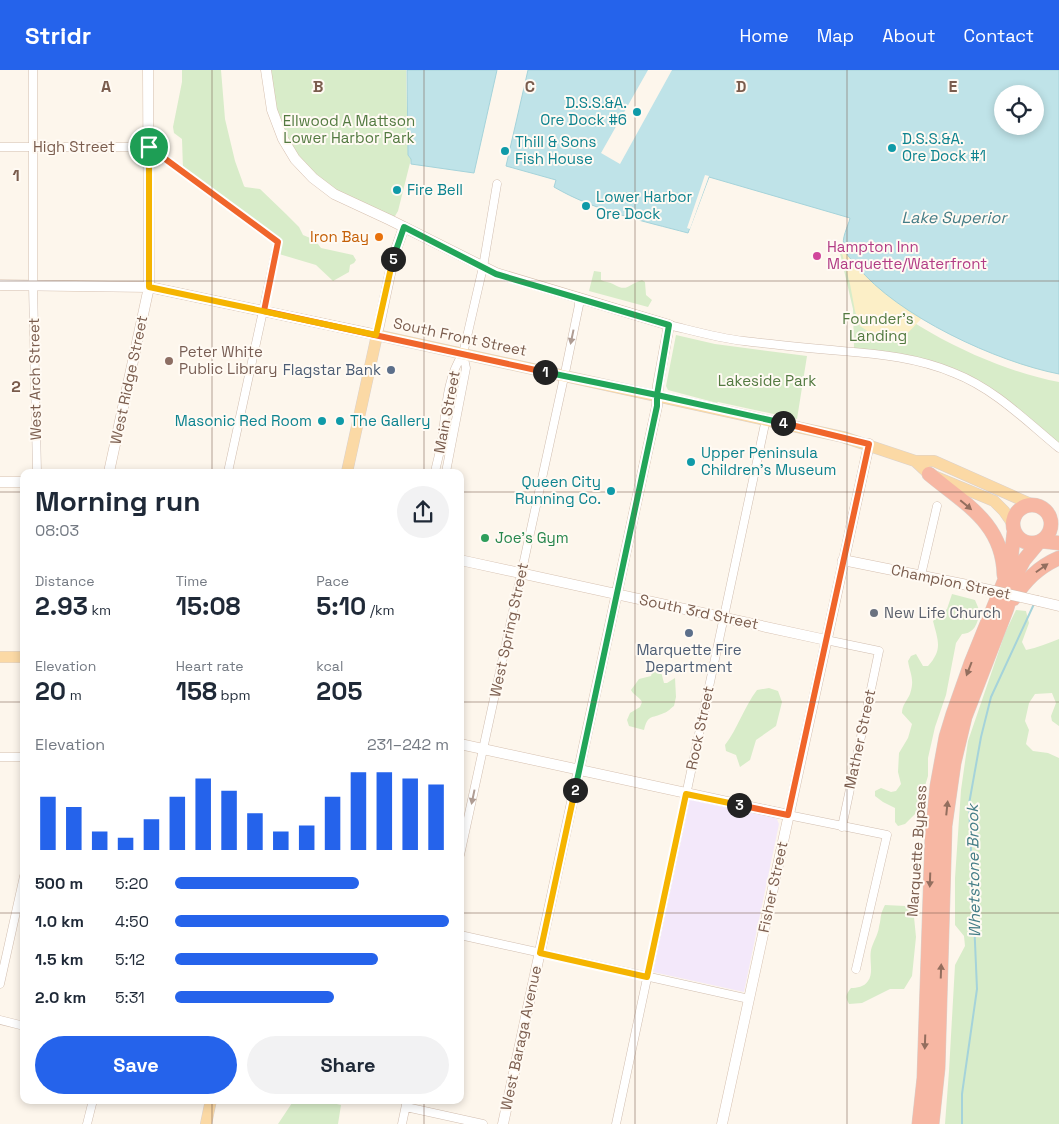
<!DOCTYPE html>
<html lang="en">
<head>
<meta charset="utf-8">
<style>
  :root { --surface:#fff; --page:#f2f2f3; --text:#1f2937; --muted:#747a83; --accent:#2563eb }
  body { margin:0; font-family:"Space Grotesk",sans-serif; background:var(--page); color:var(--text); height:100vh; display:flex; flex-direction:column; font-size:19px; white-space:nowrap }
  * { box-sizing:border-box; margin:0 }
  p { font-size:16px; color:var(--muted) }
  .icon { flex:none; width:28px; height:28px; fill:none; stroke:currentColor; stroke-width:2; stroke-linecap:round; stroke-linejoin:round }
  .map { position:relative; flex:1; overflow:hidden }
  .side { position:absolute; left:20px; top:399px; width:444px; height:635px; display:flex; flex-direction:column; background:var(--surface); border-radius:10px; box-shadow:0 2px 8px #0003 }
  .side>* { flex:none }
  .buttons { position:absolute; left:994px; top:15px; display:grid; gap:10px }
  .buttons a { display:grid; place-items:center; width:50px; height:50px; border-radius:50%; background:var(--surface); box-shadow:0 2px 8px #0003; font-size:25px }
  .pin { position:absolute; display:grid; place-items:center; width:42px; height:42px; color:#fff; margin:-21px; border:2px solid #fff; border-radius:50%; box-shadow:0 1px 5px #0007 }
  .km { position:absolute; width:25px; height:25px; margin:-12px; border-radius:50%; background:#222; color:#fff; font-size:14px; line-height:25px; text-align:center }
  .round { display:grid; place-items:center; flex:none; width:52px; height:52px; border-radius:26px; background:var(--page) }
  .overview { display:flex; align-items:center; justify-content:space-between; height:85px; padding:0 15px }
  h1 { font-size:28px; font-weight:700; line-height:38px }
  .figures { display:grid; grid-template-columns:repeat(3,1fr); gap:8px; height:85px; padding:5px 15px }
  .figures div { display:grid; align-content:center }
  .figures b { font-size:25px; font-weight:700 }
  .figures small { font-size:14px; font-weight:400 }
  .figures p { font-size:14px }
  .chart { height:140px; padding:10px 15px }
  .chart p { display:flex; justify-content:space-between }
  .chart svg { width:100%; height:90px; margin-top:5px; stroke:var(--accent); stroke-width:6 }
  .primary-button { display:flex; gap:10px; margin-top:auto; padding:10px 15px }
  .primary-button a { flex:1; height:58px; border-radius:30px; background:var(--accent); color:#fff; font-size:20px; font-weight:700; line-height:58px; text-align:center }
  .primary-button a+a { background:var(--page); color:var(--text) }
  ul { padding:0 15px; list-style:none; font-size:16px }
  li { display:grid; grid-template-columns:80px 60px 1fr; align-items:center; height:38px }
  li i { height:12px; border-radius:6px; background:var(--accent) }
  header { display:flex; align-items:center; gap:30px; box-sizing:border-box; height:70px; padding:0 25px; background:var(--accent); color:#fff }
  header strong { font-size:24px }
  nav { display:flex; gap:28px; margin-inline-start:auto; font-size:18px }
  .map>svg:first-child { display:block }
</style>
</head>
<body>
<header>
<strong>Stridr</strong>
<nav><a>Home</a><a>Map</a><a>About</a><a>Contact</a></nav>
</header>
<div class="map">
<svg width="1059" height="1054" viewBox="0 0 1059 1054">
  <rect width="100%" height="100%" fill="#fdf6ec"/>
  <path fill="#f3e8fa" d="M 687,728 L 776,747 L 779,754 L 744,922 L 653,902 Z"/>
  <path fill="#d8ecc9" d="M 182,0 L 221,0 L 225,49 L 235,91 L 244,116 L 245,117 L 260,119 L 286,144 L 299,157 L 303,165 L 315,170 L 321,178 L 353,185 L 356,190 L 354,193 L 350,195 L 349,202 L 333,211 L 316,195 L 279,184 L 279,181 L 281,175 L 280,170 L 183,99 L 182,69 L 174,63 L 173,57 L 182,12 Z
    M 266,0 L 406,0 L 408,85 L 411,89 L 398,141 L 392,151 L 334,124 L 283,69 Z
    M 839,179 C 846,189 852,201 861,210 C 904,257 997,301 1059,312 L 1059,376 L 967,306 L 854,279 L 853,239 Z
    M 594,201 L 601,202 L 601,210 C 605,212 609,212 613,214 C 628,223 628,214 642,210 L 645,212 L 646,225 L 652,230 L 648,237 L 589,221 Z
    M 676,265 L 715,274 L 807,286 L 797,349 L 718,332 L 717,333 L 668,320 L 666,316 Z
    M 952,524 L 975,530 L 980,542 C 977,554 975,563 962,564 L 956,573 L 946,625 L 935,657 L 928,688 L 928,706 L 917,742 L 905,754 L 898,756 L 895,752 L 895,738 L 883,732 L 875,726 L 875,721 L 881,718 L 891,722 L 896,721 L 901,714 L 898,702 L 899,683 L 908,668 L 912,654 L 902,643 C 902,635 907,631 910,624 C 915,609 910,604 908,591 L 911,586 L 916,584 L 923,596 L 928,596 C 943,579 938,571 933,551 L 947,539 Z
    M 1016,540 L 1026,541 L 1029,553 L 1022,572 L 1026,580 C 1037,578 1048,573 1059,569 L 1059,656 L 1052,651 L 1051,646 L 1056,633 L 1052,623 L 1035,624 L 1029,633 L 1025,651 L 1029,660 L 1026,674 L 1033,681 L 1048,683 L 1059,688 L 1059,1054 L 945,1054 L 949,1001 L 955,895 L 965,876 L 964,866 L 955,855 L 955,808 L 961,720 L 968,671 L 1005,563 Z
    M 655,593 L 659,594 L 664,613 L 667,613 L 675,608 L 676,627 L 674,636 C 671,638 668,642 664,643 C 651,649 648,644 644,660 L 629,656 L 627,650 L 630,643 L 640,637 L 642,632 C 639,626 634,626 631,620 L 639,609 L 651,606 Z
    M 769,618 L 778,621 L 782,632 L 776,656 L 756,670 L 750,690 L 740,697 L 736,685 L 726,681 L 725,675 C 738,658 744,637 757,620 Z
    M 885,835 L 905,836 L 914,847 L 916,867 L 912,906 L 904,919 L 890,919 L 862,933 L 849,934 C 845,927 846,924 851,918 C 857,918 864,917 868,911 C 874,903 869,890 871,880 C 873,872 878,865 879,857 C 882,846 879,847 885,835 Z
    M 294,1030 L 320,1030 L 341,1035 L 338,1054 L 278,1054 Z"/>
  <path fill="#fcefc7" d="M 844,166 L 1059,304 C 1009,295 967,272 922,248 L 904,267 L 872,264 L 860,256 L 855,241 L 850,214 L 842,183 Z"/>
  <path fill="#bfe3e8" stroke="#a5d3da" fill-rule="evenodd" d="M 407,0 L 497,0 L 474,103 L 411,94 L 411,89 L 408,85 Z
    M 528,0 L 1059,0 L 1059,304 C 997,292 897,246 857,196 C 852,190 846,185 844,178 C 841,168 848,157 850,148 L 709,107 L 688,163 C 643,151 595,141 554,117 L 556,110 L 506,96 ZM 1002,24 L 1035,24 L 1035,56 L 1002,56 Z"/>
  <path fill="#fdf6ec" d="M 648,0 L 672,0 L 620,94 L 601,83 Z
    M 705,105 L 709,106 L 690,159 L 687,158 Z"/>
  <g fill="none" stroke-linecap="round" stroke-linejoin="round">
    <path stroke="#a5d3da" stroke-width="2" d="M 962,1054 L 962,1024 L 977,919 L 969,734 L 981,667 L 991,627 L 1034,534"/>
    <g stroke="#d1beb0" stroke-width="9">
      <path id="street" d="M 33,0 L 33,215 L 37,402
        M 0,77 L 149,77 L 278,172 L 228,402
        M 669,255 C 694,261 718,268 744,271 C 776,275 809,278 842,281 C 880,284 919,288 954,303 C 995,319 1026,351 1059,378
        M 435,402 C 437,392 440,382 442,371 C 446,343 446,308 463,284 L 483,197 L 497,114
        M 446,402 L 466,298 L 463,284
        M 921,505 L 937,436
        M 826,570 L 879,581 L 842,757
        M 0,687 L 24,687
        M 788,745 L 887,765 L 856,899
        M 460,785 L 566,298 L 579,235 L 578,227
        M 460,865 L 749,929
        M 0,914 L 24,806
        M 0,950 L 24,956
        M 406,1037 L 483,1054
        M 87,1054 L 93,1030
        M 402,1054 L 407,1030
        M 616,1054 L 766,349"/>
    </g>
    <g stroke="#d6c0b0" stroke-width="11">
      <path id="secondary" d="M 266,0 L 272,40 L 283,69 L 295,89 L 313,108 L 334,124 L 390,150 L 496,203 L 669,255 L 658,315 L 657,336 L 503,1054
        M 0,215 L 149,217 L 377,265 L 394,185 L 404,157
        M 109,402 L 149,217 L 148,0
        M 0,412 L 24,412
        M 460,490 L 826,570
        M 843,490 L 977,517
        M 1038,531 L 1059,536
        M 460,674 L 788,745
        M 722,1054 L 869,374"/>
    </g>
    <g stroke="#dad1cd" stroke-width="12">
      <path id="primary" d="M 915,391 L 929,404 L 994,431 L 1004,441 L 1013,454
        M 347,402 L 377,265 L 843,367 L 915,391 L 934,391 L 1033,435
        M 0,587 L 24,587
        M 206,1054 L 211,1030"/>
    </g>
    <g stroke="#dad1cd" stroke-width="15">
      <path id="highway" d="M 929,404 C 965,434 1003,453 1004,505
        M1013 454a19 19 0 1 1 38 0a19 19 0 1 1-38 0Z
        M 1041,471 L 1059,473
        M 1013,529 C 1025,511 1038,497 1059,488
        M 919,1054 L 924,1008 L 932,767 L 937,716 L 946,667 L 953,644 L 971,593 L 1010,497 L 1014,462
        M 932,1054 L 938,998 L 945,756 L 954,693 L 965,647 L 1007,538 L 1017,503 L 1024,490 L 1039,472"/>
    </g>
    <use href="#street" stroke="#fff" stroke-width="8"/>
    <use href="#secondary" stroke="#fff" stroke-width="10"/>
    <use href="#primary" stroke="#fbd9a5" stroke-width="11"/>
    <use href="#highway" stroke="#f7b7a3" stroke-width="14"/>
    <g stroke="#d6c0b0" stroke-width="11" stroke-linecap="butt">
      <path id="secondary-bridge" d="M 977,517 L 1038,531"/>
    </g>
    <use href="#secondary-bridge" stroke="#fff" stroke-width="10"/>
  </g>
  <defs><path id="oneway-solid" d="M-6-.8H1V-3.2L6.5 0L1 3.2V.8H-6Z" transform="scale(1.25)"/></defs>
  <g fill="#af9d94">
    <use href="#oneway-solid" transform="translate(572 267) rotate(102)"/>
    <use href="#oneway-solid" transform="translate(473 727) rotate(102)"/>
  </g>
  <g fill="#936e5e">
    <use href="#oneway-solid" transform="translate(966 435) rotate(40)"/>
    <use href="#oneway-solid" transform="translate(1042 498) rotate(-35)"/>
    <use href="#oneway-solid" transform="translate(969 599) rotate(111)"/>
    <use href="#oneway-solid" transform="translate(947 738) rotate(-84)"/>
    <use href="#oneway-solid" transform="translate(930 810) rotate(92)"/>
    <use href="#oneway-solid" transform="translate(941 901) rotate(-88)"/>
    <use href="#oneway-solid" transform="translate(925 972) rotate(92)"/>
  </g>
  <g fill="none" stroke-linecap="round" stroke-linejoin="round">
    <g stroke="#fff" stroke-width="10">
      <path id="split-1" d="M 149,77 L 278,172 L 264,241 L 545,302"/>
    </g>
    <g stroke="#fff" stroke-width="10">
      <path id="split-2" d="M 545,302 L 657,325 L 657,336 L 575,720"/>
    </g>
    <g stroke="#fff" stroke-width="10">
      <path id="split-3" d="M 575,720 L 540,883 L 647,907 L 686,724 L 739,735"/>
    </g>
    <g stroke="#fff" stroke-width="10">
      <path id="split-4" d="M 739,735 L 788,745 L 869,374 L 783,353"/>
    </g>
    <g stroke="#fff" stroke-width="10">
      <path id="split-5" d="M 393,189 L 404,157 L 496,204 L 669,255 L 657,325 L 783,353"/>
    </g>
    <g stroke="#fff" stroke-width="10">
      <path id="split-6" d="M 149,77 L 149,217 L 376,265 L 393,189"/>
    </g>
    <use href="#split-1" stroke="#f0652b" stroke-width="6"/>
    <use href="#split-2" stroke="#22a559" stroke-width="6"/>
    <use href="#split-3" stroke="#f5b400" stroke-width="6"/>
    <use href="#split-4" stroke="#f0652b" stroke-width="6"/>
    <use href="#split-5" stroke="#22a559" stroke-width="6"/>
    <use href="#split-6" stroke="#f5b400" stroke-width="6"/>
  </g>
  <path fill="none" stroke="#7a5c4d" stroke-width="1" stroke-opacity="0.55" d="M 212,0 L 212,402M 424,0 L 424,402M 635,0 L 635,1054M 847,0 L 847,1054M 0,211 L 1059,211M 0,422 L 24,422M 460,422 L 1059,422M 0,632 L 24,632M 460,632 L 1059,632M 0,843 L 24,843M 460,843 L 1059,843M 212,1030 L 212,1054M 424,1030 L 424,1054"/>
  <g fill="#0f9aa8" stroke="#fffaf3" stroke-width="2">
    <circle cx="637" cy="42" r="5"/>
    <circle cx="892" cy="78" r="5"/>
    <circle cx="505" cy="81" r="5"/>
    <circle cx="397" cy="120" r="5"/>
    <circle cx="586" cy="136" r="5"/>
    <circle cx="322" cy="351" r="5"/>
    <circle cx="340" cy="351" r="5"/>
    <circle cx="691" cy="392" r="5"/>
    <circle cx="611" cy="421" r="5"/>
  </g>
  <circle fill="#e8710a" stroke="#fffaf3" stroke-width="2" cx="379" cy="167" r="5"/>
  <circle fill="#d1479c" stroke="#fffaf3" stroke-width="2" cx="817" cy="186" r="5"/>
  <circle fill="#8d6e63" stroke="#fffaf3" stroke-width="2" cx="169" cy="291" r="5"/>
  <g fill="#5c6f8a" stroke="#fffaf3" stroke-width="2">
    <circle cx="391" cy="300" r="5"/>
    <circle cx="689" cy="563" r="5"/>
  </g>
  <circle fill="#2e9e5b" stroke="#fffaf3" stroke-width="2" cx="485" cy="468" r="5"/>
  <circle fill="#6b7280" stroke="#fffaf3" stroke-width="2" cx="874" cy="543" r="5"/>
  <g text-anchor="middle" stroke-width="4" stroke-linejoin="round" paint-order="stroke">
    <g font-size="15" fill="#0d838f" stroke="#fffaf3" text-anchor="start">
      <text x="627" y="38" text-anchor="end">D.S.S.&amp;A.<tspan x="627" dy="17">Ore Dock #6</tspan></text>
      <text x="902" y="74">D.S.S.&amp;A.<tspan x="902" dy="17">Ore Dock #1</tspan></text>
      <text x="515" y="77">Thill &amp; Sons<tspan x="515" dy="17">Fish House</tspan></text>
      <text x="407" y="125">Fire Bell</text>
      <text x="596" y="132">Lower Harbor<tspan x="596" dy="17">Ore Dock</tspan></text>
      <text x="312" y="356" text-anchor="end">Masonic Red Room</text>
      <text x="350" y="356">The Gallery</text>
      <text x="701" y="388">Upper Peninsula<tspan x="701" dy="17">Children's Museum</tspan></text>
      <text x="601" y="417" text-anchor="end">Queen City<tspan x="601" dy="17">Running Co.</tspan></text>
    </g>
    <g font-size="15" fill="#537a41" stroke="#fffaf3">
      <text x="349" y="56">Ellwood A Mattson<tspan x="349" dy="17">Lower Harbor Park</tspan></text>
      <text x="878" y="254">Founder's<tspan x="878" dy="17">Landing</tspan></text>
      <text x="767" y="316">Lakeside Park</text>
    </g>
    <g font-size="15" fill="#7a5c4d" stroke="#fffaf3">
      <text x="74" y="82">High Street</text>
      <text transform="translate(460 267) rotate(12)" y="5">South Front Street</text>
      <text transform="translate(35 309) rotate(-91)" y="5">West Arch Street</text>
      <text transform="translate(129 310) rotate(-78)" y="5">West Ridge Street</text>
      <text transform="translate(447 342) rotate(-79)" y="5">Main Street</text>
      <text transform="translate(951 512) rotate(12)" y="5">Champion Street</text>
      <text transform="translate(699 542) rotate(12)" y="5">South 3rd Street</text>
      <text transform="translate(509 560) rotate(-78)" y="5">West Spring Street</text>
      <text transform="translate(700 658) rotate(-78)" y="5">Rock Street</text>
      <text transform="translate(860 669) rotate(-78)" y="5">Mather Street</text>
      <text transform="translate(917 781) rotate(-86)" y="5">Marquette Bypass</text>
      <text transform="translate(773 817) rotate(-78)" y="5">Fisher Street</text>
      <text transform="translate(521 968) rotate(-78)" y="5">West Baraga Avenue</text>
    </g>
    <g font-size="15" fill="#c56008" stroke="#fffaf3" text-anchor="end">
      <text x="369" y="172">Iron Bay</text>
    </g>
    <g font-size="15" fill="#b23c85" stroke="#fffaf3" text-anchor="start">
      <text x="827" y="182">Hampton Inn<tspan x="827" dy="17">Marquette/Waterfront</tspan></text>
    </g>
    <g font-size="15" fill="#785e54" stroke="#fffaf3" text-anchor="start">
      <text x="179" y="287">Peter White<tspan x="179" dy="17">Public Library</tspan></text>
    </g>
    <g font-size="15" fill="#4e5e75" stroke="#fffaf3" text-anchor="end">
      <text x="381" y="305">Flagstar Bank</text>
      <text x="689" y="585" text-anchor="middle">Marquette Fire<tspan x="689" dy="17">Department</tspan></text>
    </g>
    <g font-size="15" fill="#27864d" stroke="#fffaf3" text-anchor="start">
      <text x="495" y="473">Joe's Gym</text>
    </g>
    <g font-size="15" fill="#5b616d" stroke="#fffaf3" text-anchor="start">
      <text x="884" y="548">New Life Church</text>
    </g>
    <g font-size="16" font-style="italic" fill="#437c86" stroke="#fffaf3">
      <text x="954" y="153">Lake Superior</text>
      <text transform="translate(973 801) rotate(-91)" y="6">Whetstone Brook</text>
    </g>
  </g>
  <g font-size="16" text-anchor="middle" font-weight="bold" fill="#7a5c4d" stroke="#fffaf3" stroke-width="4" stroke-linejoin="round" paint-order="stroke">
    <text x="106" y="22">A</text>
    <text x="318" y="22">B</text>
    <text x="530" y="22">C</text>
    <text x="741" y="22">D</text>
    <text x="953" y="22">E</text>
    <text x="16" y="111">1</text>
    <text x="16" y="322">2</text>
  </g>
</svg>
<div class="buttons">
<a><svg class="icon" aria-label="locate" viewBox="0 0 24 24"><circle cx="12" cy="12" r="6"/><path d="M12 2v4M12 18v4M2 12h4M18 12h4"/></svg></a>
</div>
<div class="pin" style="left:149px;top:77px;background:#1e9e55"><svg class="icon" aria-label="arrive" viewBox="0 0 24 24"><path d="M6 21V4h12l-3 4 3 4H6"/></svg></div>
<b class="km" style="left:545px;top:302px">1</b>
<b class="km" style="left:575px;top:720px">2</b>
<b class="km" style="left:739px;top:735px">3</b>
<b class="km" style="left:783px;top:353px">4</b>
<b class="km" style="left:393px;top:189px">5</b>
<section class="side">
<div class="overview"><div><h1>Morning run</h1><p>08:03</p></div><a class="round"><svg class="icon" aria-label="share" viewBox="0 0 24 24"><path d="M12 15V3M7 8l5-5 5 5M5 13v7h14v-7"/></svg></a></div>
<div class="figures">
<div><p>Distance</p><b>2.93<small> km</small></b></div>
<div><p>Time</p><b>15:08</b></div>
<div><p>Pace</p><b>5:10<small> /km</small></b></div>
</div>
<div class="figures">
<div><p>Elevation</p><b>20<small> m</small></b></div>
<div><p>Heart rate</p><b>158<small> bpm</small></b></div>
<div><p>kcal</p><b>205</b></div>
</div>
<div class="chart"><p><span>Elevation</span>231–242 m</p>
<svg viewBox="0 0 160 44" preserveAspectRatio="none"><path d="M5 44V18M15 44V23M25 44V35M35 44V38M45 44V29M55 44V18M65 44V9M75 44V15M85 44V26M95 44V35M105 44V32M115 44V18M125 44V6M135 44V6M145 44V9M155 44V12"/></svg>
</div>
<ul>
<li><b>500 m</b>5:20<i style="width:67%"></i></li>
<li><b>1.0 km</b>4:50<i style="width:100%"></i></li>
<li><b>1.5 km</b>5:12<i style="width:74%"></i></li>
<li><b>2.0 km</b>5:31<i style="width:58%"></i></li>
</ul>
<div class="primary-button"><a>Save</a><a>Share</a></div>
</section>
</div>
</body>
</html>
